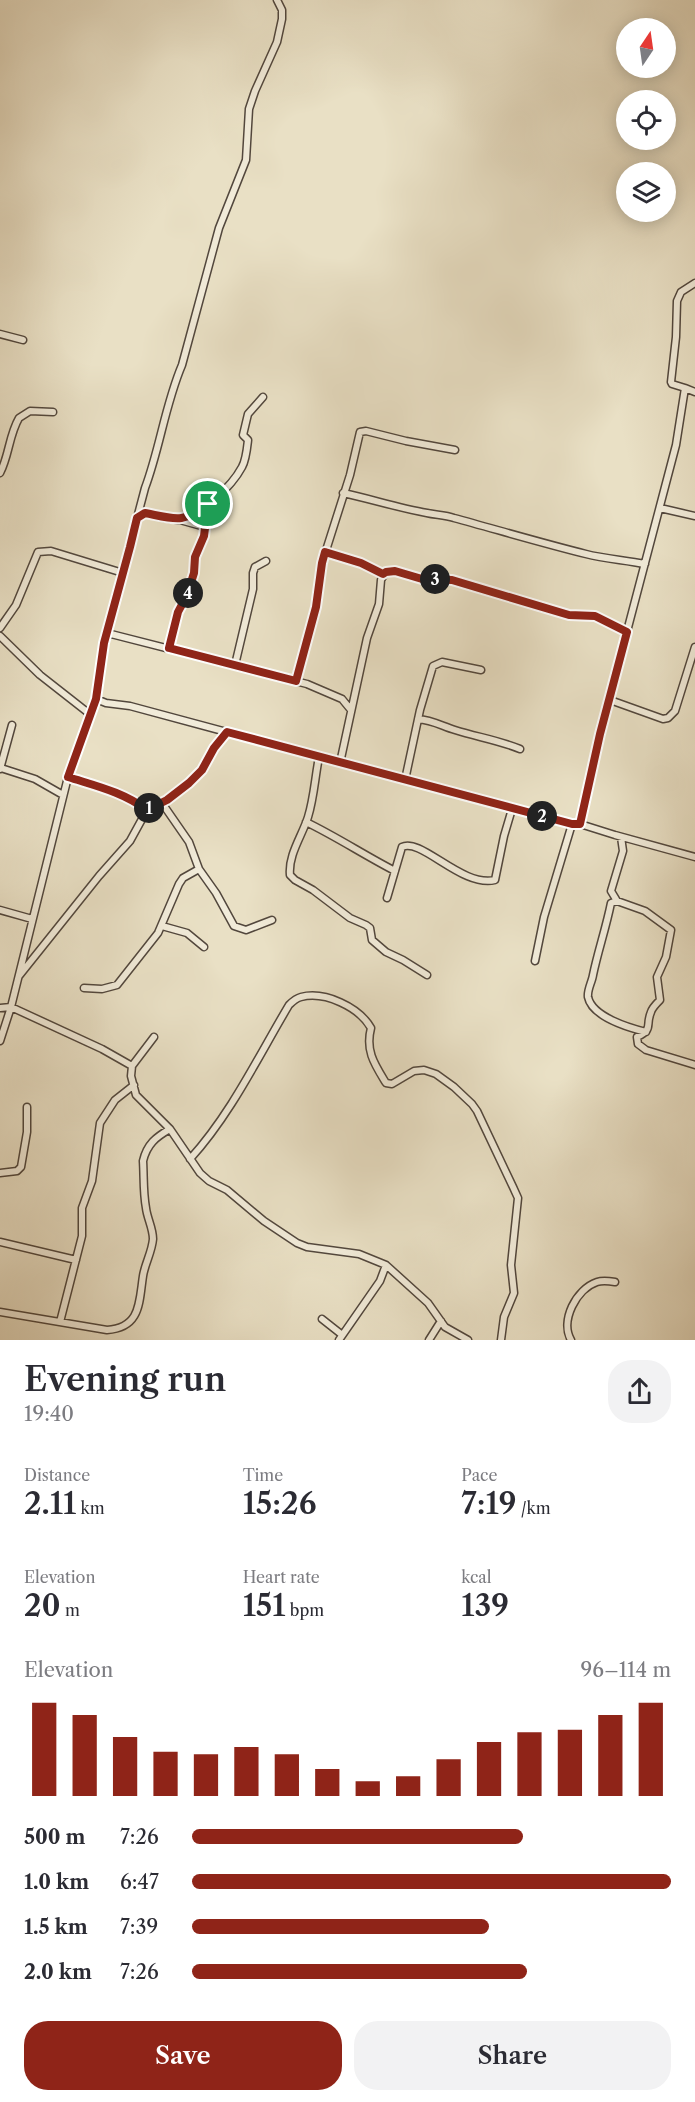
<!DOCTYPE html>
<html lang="en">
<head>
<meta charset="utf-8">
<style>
  :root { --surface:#fff; --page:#f2f2f3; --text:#2b2b33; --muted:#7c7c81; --accent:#8f2418 }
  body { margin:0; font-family:"Libre Caslon Text",serif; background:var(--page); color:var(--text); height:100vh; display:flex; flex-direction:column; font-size:22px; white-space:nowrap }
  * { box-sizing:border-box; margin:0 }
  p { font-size:20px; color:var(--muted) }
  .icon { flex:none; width:33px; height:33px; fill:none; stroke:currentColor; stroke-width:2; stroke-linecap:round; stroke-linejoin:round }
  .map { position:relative; height:1340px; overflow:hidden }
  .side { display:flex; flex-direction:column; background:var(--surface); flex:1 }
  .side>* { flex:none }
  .needle { width:39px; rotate:13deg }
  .controls { position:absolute; left:616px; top:18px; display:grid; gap:12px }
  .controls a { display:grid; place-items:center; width:60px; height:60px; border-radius:50%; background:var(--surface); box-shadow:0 3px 15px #0003; font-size:30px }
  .pin { position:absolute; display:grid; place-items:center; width:51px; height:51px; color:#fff; margin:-26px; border:3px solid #fff; border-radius:50%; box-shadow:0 2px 6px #0007 }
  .km { position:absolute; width:30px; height:30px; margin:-15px; border-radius:50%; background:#222; color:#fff; font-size:16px; line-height:30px; text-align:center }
  .round { display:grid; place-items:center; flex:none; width:63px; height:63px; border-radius:24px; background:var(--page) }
  .summary { display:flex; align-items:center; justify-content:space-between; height:102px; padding:0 24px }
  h1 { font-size:33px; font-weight:600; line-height:45px }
  .metrics { display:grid; grid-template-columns:repeat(3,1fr); gap:9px; height:102px; padding:6px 24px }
  .metrics div { display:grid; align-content:center }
  .metrics b { font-size:30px; font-weight:600 }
  .metrics small { font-size:16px; font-weight:400 }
  .metrics p { font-size:16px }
  .chart { height:168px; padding:12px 24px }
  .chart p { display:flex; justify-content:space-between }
  .chart svg { width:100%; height:108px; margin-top:6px; stroke:var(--accent); stroke-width:6 }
  .cta { display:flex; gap:12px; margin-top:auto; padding:12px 24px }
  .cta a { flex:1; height:69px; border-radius:24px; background:var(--accent); color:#fff; font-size:24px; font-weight:600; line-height:69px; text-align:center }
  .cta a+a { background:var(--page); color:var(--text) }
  ul { padding:0 24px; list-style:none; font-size:20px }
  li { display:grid; grid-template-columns:96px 72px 1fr; align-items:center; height:45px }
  li i { height:15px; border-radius:8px; background:var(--accent) }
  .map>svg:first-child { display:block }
</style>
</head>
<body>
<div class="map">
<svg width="695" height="1340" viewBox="0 0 695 1340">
  <rect width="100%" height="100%" fill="#e9e0c5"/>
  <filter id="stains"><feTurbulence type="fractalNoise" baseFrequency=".00333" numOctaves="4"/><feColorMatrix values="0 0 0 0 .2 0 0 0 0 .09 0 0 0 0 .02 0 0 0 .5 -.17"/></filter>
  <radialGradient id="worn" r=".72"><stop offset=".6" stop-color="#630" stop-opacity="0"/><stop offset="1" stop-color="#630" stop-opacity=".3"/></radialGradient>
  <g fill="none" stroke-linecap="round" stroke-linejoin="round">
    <g stroke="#52473d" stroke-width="9">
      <path id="minor" d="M 0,334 L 23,340
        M 685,388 L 695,392
        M 0,473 C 9,456 9,435 19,418 L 30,411 L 53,412
        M 343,493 C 371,499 399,508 427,513 C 436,515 445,515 454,518 C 498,530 542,543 586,554 C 605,559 626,560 645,564
        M 660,508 L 695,516
        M 137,517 L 145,513 C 156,515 166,520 178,520 C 199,518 232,486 242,467 C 246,460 247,449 248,440 L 243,435 L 248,414 L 263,397
        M 180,520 L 205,527
        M 325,552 L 361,563 L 383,574
        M 0,628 L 16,605 L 38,552 L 51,551 L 123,573
        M 107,633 L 307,684 L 342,699 L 351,710
        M 0,636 L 40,675 L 91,715
        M 169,648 L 178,612 L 187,595 L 194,573 L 195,557 L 204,535 L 208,504
        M 235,665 L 253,589 L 253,573 L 255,567 L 266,561
        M 295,681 L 316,607 L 322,563 L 350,475 L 360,432 L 366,431 L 406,441 L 455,450
        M 96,699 L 106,703 L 130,706 L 512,809 L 572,824 L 580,824 L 615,835 L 695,857
        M 610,700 L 663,719 L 668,718 L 675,711 L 695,647
        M 418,719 C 432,720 442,726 455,730 C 477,737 498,740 520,749
        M 319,757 C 315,777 314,798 308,817 C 302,836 288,855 290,875 L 295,880 L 313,890 L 350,918 L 366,925 L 370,928 L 372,940 L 386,952 L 403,960 L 427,975
        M 340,763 L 367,638 L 379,604 L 381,580 L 386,571 L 395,571 L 422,579 L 452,581 L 569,615 L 595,616 L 627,632
        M 1,768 L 35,779 L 63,795
        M 0,769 L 12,725
        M 68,777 C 96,786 123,792 147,810
        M 405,780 L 420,710 L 433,666 L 442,662 L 481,670
        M 162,803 L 189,842 L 199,869 L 216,893 L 234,926 L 246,930 L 272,920
        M 306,822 C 337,837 364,855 395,871
        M 580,824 L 600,734 L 676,445 L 685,388 L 672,384 L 671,382 L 676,337 L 677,301 L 681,292 L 695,283
        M 621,837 L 623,851 L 611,891 L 617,901 L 611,903 C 606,928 598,951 593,975 C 592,982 587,990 588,997 C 592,1017 630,1028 646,1032
        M 387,898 L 402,847 C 421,837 462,888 495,880 L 504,836 L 512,809
        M 617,901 L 645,911 L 671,930 L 666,957 L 657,977 L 660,1000 C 657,1003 652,1008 651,1012 C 645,1026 654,1029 637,1037 L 638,1044 L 646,1050 L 695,1065
        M 0,910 L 32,919
        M 162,926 L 187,933 L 204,947
        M 535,961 L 544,917 L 572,824
        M 19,976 L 99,876 L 130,841 L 147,810 L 167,800 L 189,783 L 202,769 L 214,748 L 227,732
        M 84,988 L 102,989 L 117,985 L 158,933 L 179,884 L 183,878 L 199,869
        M 0,1008 L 11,1007 L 102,1049 L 132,1066
        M 154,1037 L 132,1066 L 131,1076 L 136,1095 L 170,1129 L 200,1173 L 209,1181 L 227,1190 L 264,1221 L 297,1243 L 307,1247 L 359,1254 L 386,1265 L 428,1303 L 445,1327 L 468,1340
        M 0,1041 L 11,1007 L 68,777 L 96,699 L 104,643 L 145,488 C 160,448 165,405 182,365 L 219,228 L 246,160 L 249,109 L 255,91 L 277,42 L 282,19 L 282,10 L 277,0
        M 190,1159 C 231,1114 258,1057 289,1005 C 292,1002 297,998 301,997 C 325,991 359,1007 371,1028 C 365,1051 375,1065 386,1083 L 392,1084 L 414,1071 L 424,1070 L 436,1074 L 454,1087 L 472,1104 L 477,1111 L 513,1187 L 518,1198 L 511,1265 L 514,1293 L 504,1317 L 501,1340
        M 0,1173 L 17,1171 L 21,1167 L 27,1132 L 27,1107
        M 0,1242 L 76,1260
        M 0,1312 L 107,1330 C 141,1328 139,1302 143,1276 C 145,1263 152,1252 153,1239 C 153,1228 147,1218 146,1208 C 143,1192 144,1176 143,1161 C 147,1144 156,1137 170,1129
        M 322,1319 L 341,1334
        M 60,1322 L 82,1236 L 82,1208 L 92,1181 L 100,1123 L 115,1100 L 134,1085
        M 339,1340 L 380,1281 L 386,1265
        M 429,1340 L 441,1321
        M 571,1340 C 560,1321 576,1289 597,1282 C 603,1280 609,1281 615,1282"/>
    </g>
    <use href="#minor" stroke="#f1ebd9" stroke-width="6"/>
  </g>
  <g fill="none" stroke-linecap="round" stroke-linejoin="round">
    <g stroke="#fff" stroke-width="12">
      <path id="route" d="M 208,504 L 204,536 L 195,557 L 194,573 L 187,595 L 178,612 L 169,648 L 296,681 L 316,607 L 322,563 L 325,552 L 361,563 L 383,574 L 386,572 L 395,571 L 422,579 L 452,580 L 569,615 L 595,616 L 627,632 L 600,734 L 580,824 L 572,824 L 227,732 L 214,748 L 202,770 L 189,783 L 167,800 L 147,810 C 123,792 96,786 68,777 L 96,699 L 104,643 L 130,547 L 137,518 L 145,513 C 175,519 183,524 208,504 Z"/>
    </g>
    <use href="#route" stroke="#8f2418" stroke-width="8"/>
  </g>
  <rect width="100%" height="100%" filter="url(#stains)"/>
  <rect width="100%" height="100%" fill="url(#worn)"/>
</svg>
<div class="controls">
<a><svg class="needle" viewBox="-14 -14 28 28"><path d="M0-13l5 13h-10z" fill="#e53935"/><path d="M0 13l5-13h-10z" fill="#7c7c81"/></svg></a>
<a><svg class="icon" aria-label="locate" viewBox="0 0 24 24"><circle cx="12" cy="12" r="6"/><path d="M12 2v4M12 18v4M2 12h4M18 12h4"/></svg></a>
<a><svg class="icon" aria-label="layers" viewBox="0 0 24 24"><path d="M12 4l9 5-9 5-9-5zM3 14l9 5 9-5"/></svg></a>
</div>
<div class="pin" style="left:208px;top:504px;background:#1e9e55"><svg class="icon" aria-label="arrive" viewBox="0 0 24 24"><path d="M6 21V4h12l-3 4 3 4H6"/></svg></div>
<b class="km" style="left:149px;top:808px">1</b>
<b class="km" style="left:542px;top:816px">2</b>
<b class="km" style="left:435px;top:579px">3</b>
<b class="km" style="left:188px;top:593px">4</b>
</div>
<section class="side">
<div class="summary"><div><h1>Evening run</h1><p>19:40</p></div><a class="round"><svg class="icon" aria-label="share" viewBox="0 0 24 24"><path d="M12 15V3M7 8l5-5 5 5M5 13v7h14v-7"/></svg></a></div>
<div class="metrics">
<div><p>Distance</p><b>2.11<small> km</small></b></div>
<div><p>Time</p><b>15:26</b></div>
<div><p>Pace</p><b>7:19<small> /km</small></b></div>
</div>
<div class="metrics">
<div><p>Elevation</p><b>20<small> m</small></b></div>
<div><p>Heart rate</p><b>151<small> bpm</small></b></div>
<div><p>kcal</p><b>139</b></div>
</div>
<div class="chart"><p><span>Elevation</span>96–114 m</p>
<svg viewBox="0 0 160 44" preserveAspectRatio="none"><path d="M5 44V6M15 44V11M25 44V20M35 44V26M45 44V27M55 44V24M65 44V27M75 44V33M85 44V38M95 44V36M105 44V29M115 44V22M125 44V18M135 44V17M145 44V11M155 44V6"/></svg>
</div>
<ul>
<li><b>500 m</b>7:26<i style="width:69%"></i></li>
<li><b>1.0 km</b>6:47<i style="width:100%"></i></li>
<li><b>1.5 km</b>7:39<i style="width:62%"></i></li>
<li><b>2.0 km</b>7:26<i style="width:70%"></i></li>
</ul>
<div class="cta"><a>Save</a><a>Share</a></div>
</section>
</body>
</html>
